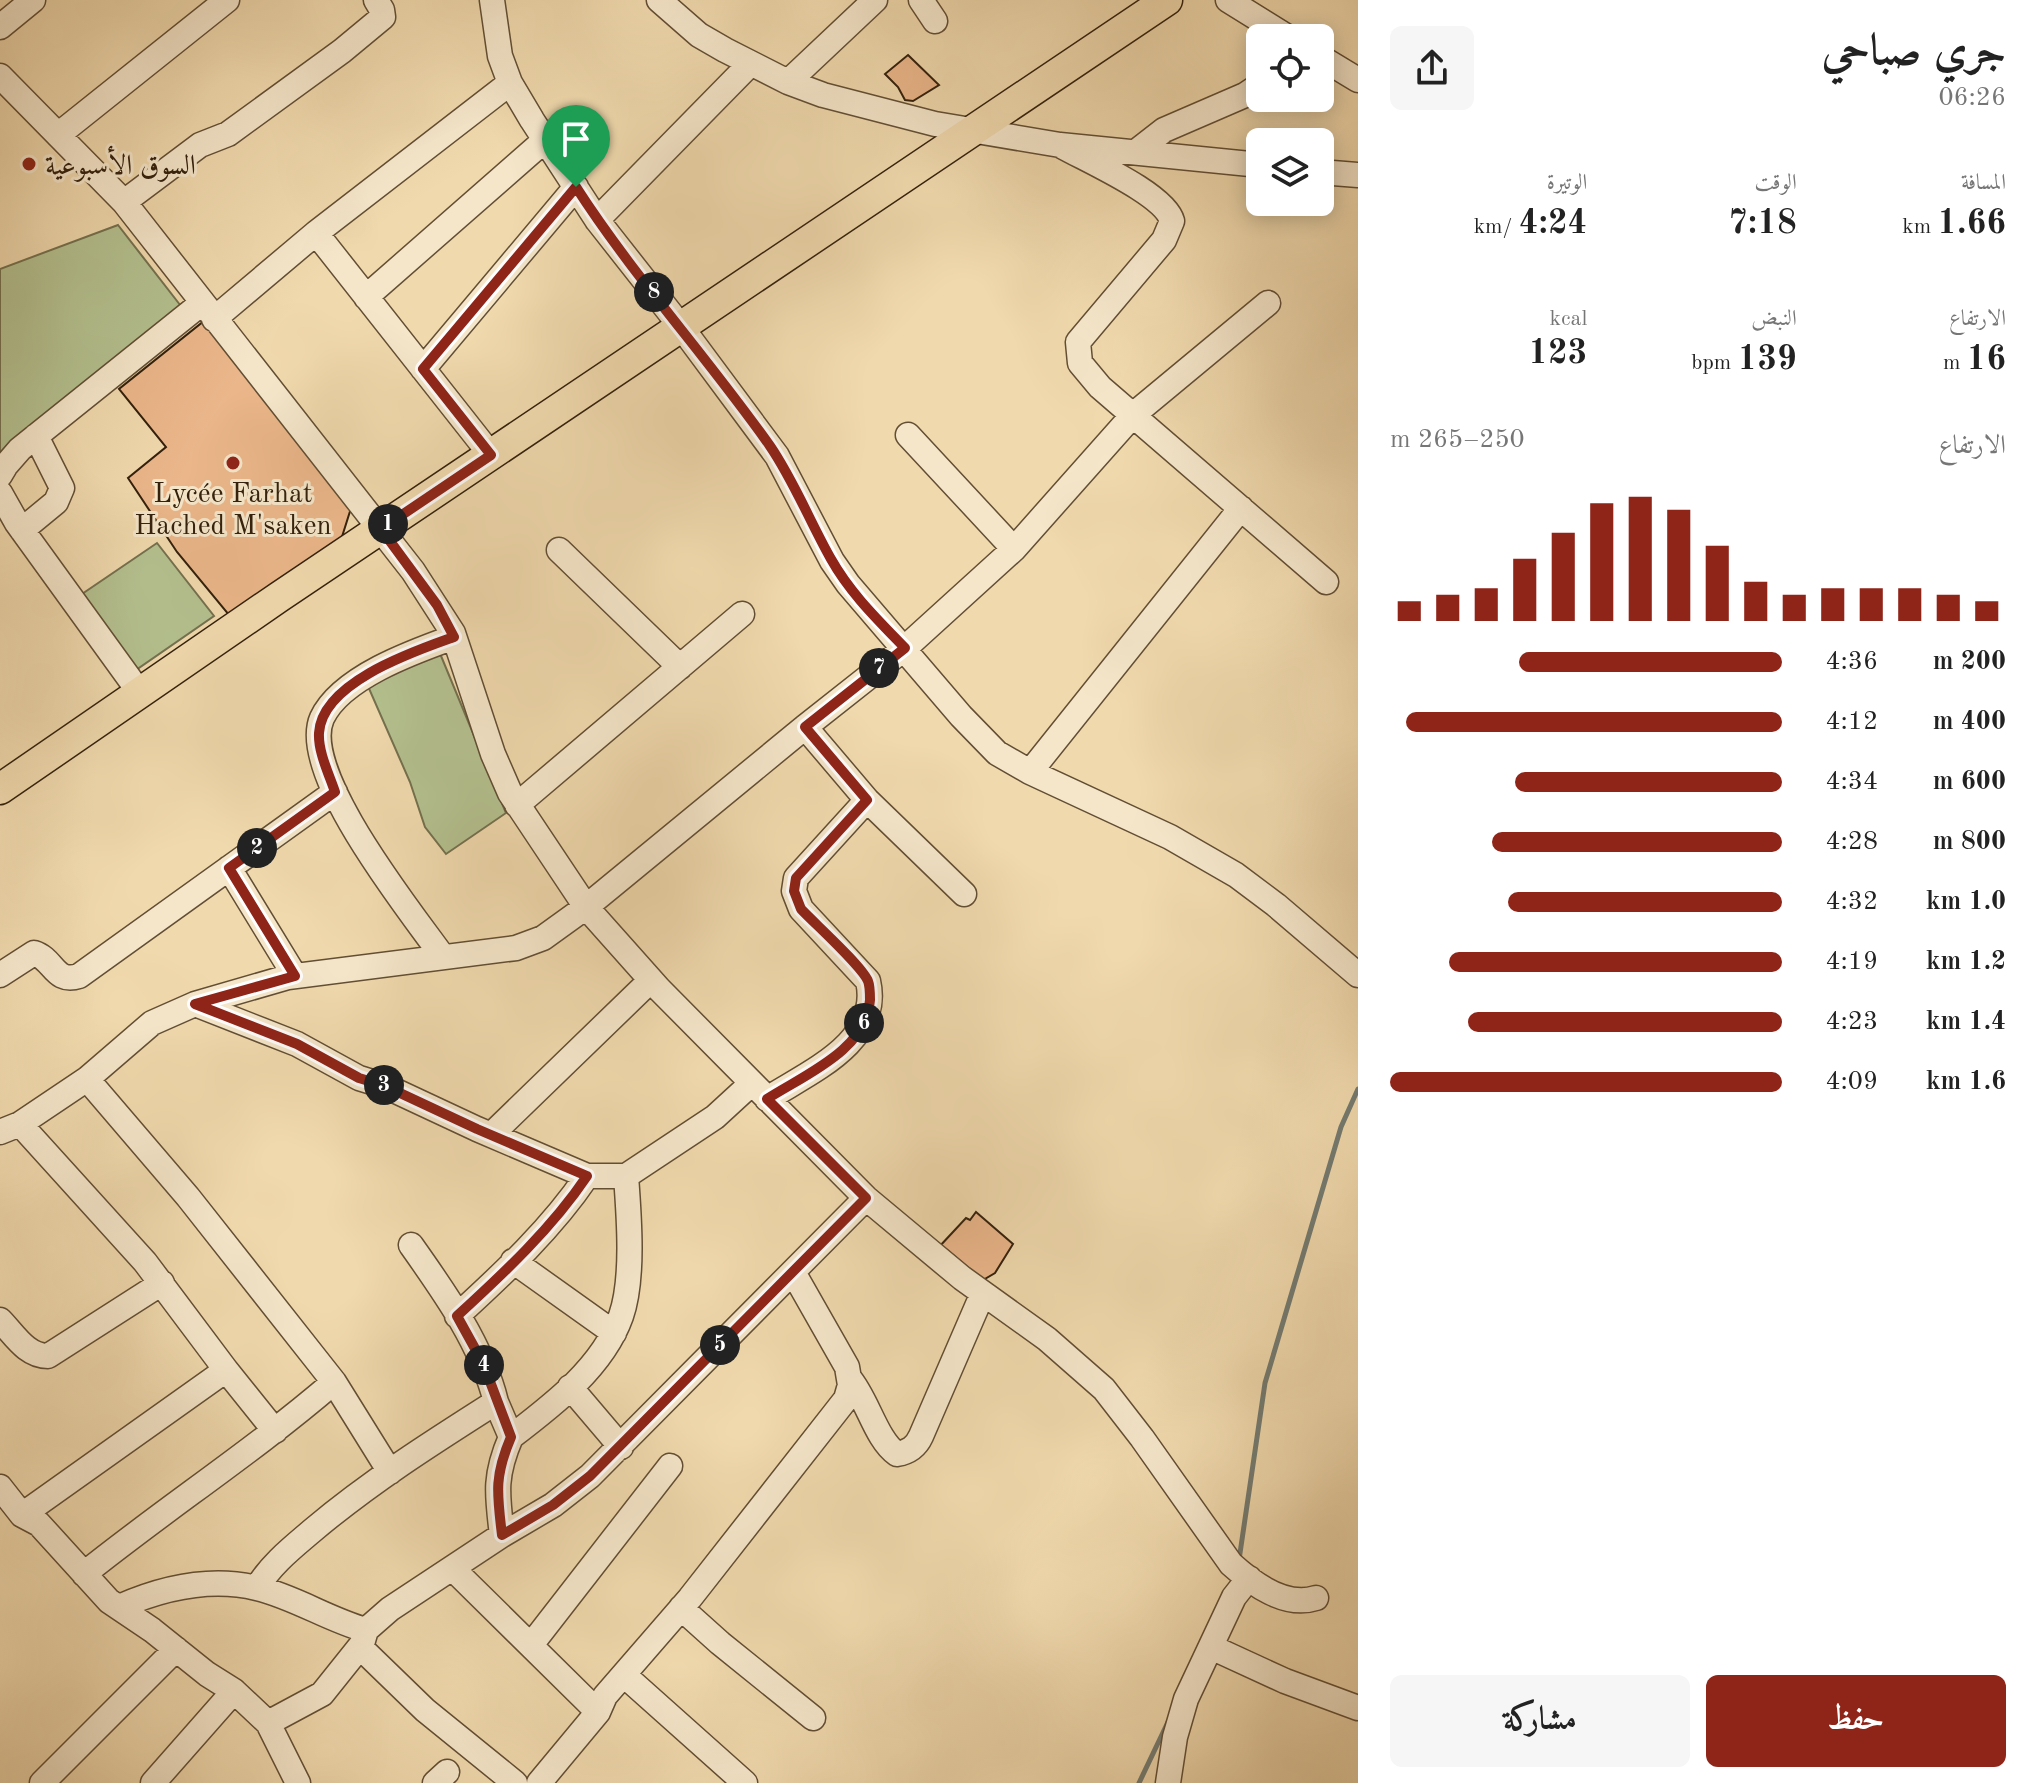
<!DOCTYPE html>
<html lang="ar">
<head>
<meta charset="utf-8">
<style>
  :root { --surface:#fff; --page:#f6f6f6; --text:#222; --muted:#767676; --accent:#8f2418 }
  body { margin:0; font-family:"Old Standard TT",Amiri,serif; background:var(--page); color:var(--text); direction:rtl; height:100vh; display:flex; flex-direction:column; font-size:30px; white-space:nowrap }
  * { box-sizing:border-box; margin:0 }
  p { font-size:26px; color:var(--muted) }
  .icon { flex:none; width:44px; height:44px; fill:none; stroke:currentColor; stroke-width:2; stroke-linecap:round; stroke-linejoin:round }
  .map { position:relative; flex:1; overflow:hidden; direction:ltr }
  .sheet { display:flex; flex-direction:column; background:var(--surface); width:680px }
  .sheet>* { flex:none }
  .buttons { position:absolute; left:1246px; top:24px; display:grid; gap:16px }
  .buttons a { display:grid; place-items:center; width:88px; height:88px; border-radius:12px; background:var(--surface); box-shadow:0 4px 20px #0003; font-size:40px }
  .pin { position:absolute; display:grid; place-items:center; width:68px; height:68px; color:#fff; margin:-82px -34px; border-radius:50% 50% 50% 0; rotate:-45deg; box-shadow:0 0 8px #0007 }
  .pin .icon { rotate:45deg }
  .km { position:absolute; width:40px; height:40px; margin:-20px; border-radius:50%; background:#222; color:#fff; font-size:22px; line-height:40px; text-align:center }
  .round { display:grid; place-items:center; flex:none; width:84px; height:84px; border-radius:12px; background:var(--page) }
  .overview { display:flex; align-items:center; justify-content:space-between; height:136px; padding:0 32px }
  h1 { font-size:44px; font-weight:800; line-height:60px }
  .figures { display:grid; grid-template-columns:repeat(3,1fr); gap:12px; height:136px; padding:8px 32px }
  .figures div { display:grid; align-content:center }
  .figures b { font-size:34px; font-weight:800 }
  .figures small { font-size:22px; font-weight:400 }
  .figures p { font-size:22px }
  .chart { height:224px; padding:16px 32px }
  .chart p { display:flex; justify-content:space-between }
  .chart svg { width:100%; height:144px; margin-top:8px; stroke:var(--accent); stroke-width:6 }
  .action { display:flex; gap:16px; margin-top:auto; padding:16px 32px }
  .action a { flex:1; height:92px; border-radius:12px; background:var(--accent); color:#fff; font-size:32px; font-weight:800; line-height:92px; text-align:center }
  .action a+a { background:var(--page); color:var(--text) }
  ul { padding:0 32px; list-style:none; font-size:26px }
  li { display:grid; grid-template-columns:128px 96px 1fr; align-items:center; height:60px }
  li i { height:20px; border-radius:10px; background:var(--accent) }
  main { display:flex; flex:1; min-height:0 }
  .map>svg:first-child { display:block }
</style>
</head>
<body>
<main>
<section class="sheet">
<div class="overview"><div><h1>جري صباحي</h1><p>06:26</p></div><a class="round"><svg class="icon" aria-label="share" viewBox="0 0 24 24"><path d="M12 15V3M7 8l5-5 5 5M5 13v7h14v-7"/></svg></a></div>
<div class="figures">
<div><p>المسافة</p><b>1.66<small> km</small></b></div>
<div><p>الوقت</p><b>7:18</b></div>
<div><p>الوتيرة</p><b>4:24<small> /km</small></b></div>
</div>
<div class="figures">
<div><p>الارتفاع</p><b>16<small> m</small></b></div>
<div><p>النبض</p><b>139<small> bpm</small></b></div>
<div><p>kcal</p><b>123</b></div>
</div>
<div class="chart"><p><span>الارتفاع</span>250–265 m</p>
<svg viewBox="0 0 160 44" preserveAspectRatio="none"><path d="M5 44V38M15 44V36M25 44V34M35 44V25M45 44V17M55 44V8M65 44V6M75 44V10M85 44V21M95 44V32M105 44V36M115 44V34M125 44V34M135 44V34M145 44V36M155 44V38"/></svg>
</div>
<ul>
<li><b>200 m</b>4:36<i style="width:67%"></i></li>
<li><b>400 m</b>4:12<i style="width:96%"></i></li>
<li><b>600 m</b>4:34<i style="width:68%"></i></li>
<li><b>800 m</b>4:28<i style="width:74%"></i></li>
<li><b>1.0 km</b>4:32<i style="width:70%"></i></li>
<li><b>1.2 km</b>4:19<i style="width:85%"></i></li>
<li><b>1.4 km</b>4:23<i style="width:80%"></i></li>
<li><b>1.6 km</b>4:09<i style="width:100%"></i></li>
</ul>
<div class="action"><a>حفظ</a><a>مشاركة</a></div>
</section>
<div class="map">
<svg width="1358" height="1783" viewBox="0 0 1358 1783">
  <rect width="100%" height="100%" fill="#f0d9ad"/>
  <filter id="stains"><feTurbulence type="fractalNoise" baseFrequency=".0025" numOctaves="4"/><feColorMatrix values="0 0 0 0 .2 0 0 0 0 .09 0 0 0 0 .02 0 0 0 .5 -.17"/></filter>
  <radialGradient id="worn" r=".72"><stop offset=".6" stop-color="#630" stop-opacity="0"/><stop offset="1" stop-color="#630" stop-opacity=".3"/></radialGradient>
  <path fill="#b4c08f" stroke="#74704e" stroke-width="2" d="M 118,225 L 184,310 L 0,462 L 0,269 Z
    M 157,543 L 214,616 L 133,672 L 82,594 Z
    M 439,651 L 506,813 L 446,854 L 425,827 L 410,782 L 367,684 Z"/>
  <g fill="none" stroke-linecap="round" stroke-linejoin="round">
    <path stroke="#747b71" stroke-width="5" d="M 1239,1560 L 1265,1383 L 1341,1127 L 1358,1089
      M 1139,1783 L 1168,1722"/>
  </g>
  <path fill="#eab68a" stroke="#33200c" stroke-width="2" d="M 908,55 L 939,85 L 913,101 L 905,100 L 898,87 L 885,74 Z
    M 204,321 L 352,505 L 340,543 L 229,615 L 177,552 L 128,478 L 166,447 L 119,389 Z
    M 976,1212 L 1013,1244 L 995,1273 L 983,1280 L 946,1249 L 944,1251 L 939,1247 L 966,1218 L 970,1220 Z"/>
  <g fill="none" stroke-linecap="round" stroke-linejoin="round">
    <g stroke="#624e34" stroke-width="27">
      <path id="minor" d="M 492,0 L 500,56 L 510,83 L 532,120 L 597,220 L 682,328 L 777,456 L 832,561 L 848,584 L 961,716 L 997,753 L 1030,772 L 1170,837 L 1236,875 L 1276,905 L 1358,975
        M 659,0 L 699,35 L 725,50 L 788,82 L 823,95 L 935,124 L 1060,145 L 1260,165
        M 921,0 L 935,21
        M 1228,0 L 1289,38
        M 0,27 L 33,0
        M 1320,57 L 1358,80
        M 0,76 L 124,202 L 413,571 L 453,633 L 493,754 L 510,793 L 586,907 L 659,989 L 866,1198 L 962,1278 L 1047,1339 L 1104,1389 L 1142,1438 L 1231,1564 C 1253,1584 1285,1608 1316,1598
        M 788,82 L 875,0
        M 58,135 L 227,0
        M 1060,145 C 1086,160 1165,194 1172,221 L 1164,240 L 1078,342 L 1080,363 L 1100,387 L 1326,582
        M 1137,151 L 1164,130 L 1245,95 L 1260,85
        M 1320,172 L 1358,175
        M 124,202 L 200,145 L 228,134 L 342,51 L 383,17 L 382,10 L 376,0
        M 597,220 L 750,64
        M 316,233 L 491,455
        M 366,297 L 545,140
        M 214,319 L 316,233 L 510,83
        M 423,369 L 576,187
        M 908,435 L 1014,549
        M 0,475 L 6,465 L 20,449 L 202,303
        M 0,493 L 17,523 L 140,693
        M 22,530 L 56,502 L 62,488 L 36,436
        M 559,550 L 680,667
        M 805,727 L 867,800 L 964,894
        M 1030,772 L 1241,508
        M 517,805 L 742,614
        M 229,868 L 295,976
        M 443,957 C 411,912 298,772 322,718 C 341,677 415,651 454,637
        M 0,975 L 34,953 C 54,959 54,984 79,976 L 335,792
        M 195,1004 L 297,1044 L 359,1078 L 385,1086 L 477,1129 L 587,1176
        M 87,1079 L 188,1197 L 334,1382 L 390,1472
        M 767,1099 C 809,1072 882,1042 868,981 L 801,909 L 794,891 L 796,878 L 867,800
        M 20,1124 L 145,1262 L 226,1370
        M 0,1132 L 20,1124 L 87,1079 L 152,1023 L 195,1004 L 288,977 L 516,948 L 543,938 L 586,907 L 805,727 L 905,648 L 1014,549 L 1133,415 L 1268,303
        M 491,1135 L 651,980
        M 411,1245 C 445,1293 482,1345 496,1402
        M 513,1261 L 614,1333
        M 457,1316 C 504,1273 552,1228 587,1176 L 626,1176 L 715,1117 L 752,1083
        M 0,1320 C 14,1334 26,1356 48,1356 L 162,1283
        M 849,1378 C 867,1398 876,1440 897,1454 C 909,1452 916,1447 921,1436 L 982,1295
        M 570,1387 L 621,1447
        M 511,1437 C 553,1405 603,1367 621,1316 C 634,1279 629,1216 626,1176
        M 0,1487 L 22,1515 L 39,1524 L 109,1601 L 152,1630 L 207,1674 L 234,1691 L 268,1723 L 298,1783
        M 22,1515 L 226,1370 L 275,1431
        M 453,1569 L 598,1712
        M 84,1574 C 166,1508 254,1451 334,1382
        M 257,1588 C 270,1565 293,1547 313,1530 C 370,1482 433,1442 496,1402 L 511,1437 C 494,1476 497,1494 502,1535
        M 119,1607 C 162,1588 211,1577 257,1588 C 295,1597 329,1620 366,1630
        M 681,1608 L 720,1643 L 813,1718
        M 531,1645 L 670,1466
        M 360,1647 L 425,1710 L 515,1783
        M 1211,1647 L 1285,1681 L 1358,1708
        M 624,1675 L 745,1783
        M 268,1723 L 322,1694 L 362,1644 L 366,1630 L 390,1609 L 502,1535 L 553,1505 L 590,1476 L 866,1198
        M 42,1783 L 176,1649
        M 153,1783 L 234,1691
        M 435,1783 L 447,1772
        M 539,1783 L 598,1712 L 605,1696 L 690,1598 L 846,1399 L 850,1385 L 847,1367 L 793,1272
        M 1168,1783 L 1175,1737 L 1186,1699 L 1234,1597 L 1249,1578"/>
    </g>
    <g stroke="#33200c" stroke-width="33">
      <path id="major" d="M 0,789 L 279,597 L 1167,0"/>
    </g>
    <use href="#minor" stroke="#f5e6ca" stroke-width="24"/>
    <use href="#major" stroke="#f0d9ad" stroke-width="30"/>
  </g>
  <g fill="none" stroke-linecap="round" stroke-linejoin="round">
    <g stroke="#fff" stroke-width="16">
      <path id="route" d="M 576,187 C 634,277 708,358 770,446 C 794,481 810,522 831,559 C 850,593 878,620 905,648 L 805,727 L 867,800 L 796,878 L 794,891 L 801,909 C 815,924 861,965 868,981 C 870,986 870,994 870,1000 C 867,1050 804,1075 767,1099 L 866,1198 L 590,1476 L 553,1505 L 502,1535 C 497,1493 494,1477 511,1437 L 483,1363 L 457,1316 C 504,1273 552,1228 587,1176 L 477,1129 L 385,1086 L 359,1078 L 297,1044 L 195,1004 L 295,976 L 229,868 L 335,792 C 329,774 318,752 319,733 C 322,682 415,651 454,637 L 437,605 L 381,529 L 491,455 L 423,369 Z"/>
    </g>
    <use href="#route" stroke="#8f2418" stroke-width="10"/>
  </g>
  <g fill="#8f2418" stroke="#f5e6ca" stroke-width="3">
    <circle cx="29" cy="164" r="8"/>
    <circle cx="233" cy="463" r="8"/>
  </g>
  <g text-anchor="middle" stroke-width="6" stroke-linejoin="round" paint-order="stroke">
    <g font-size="28" fill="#33200c" stroke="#f5e6ca" text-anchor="start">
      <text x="45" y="174">السوق اﻷسبوعية</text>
      <text x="233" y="502" text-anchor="middle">Lycée Farhat<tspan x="233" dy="32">Hached M'saken</tspan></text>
    </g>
  </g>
  <rect width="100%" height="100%" filter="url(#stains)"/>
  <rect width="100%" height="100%" fill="url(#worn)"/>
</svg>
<div class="buttons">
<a><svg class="icon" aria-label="locate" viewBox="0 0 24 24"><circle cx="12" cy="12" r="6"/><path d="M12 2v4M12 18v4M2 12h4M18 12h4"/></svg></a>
<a><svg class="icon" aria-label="layers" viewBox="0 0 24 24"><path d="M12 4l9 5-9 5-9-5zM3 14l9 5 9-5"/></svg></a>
</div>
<div class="pin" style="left:576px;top:187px;background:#1e9e55"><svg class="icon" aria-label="arrive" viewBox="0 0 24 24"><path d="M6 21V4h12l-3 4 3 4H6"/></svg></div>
<b class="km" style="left:388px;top:524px">1</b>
<b class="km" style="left:257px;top:848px">2</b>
<b class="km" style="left:384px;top:1085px">3</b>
<b class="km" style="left:484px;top:1365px">4</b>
<b class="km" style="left:720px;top:1345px">5</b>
<b class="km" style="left:864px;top:1023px">6</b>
<b class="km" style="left:879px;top:668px">7</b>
<b class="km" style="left:654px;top:292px">8</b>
</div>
</main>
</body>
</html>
